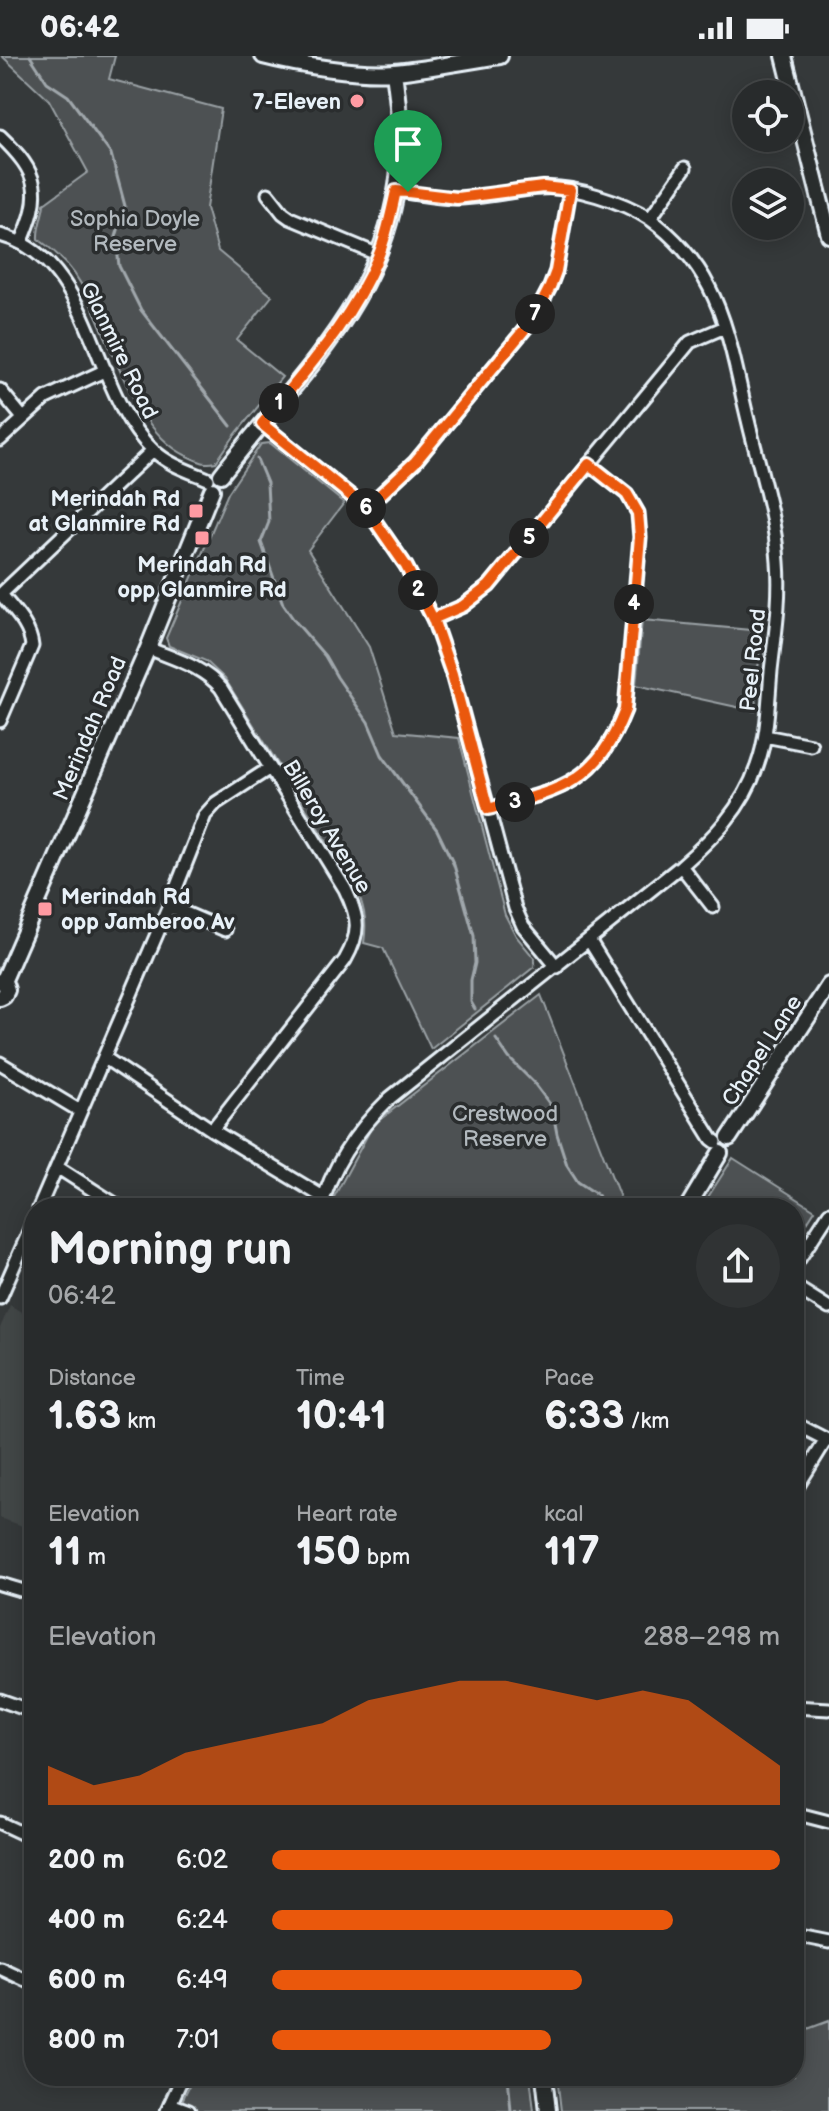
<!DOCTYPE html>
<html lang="en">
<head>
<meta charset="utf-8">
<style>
  :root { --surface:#282b2c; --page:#303334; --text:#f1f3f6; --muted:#a5a7a9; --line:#444748; --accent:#ea580c }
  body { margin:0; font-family:"Balsamiq Sans",sans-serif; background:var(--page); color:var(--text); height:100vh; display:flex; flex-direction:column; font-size:30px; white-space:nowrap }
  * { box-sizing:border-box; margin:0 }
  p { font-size:26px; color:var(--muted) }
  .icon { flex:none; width:44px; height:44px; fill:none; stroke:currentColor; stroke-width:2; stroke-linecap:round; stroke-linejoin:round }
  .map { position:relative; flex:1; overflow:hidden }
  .drawer { position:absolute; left:24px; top:1142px; width:780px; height:888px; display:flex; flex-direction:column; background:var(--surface); border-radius:32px; box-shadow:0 4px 20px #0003,0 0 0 2px var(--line) }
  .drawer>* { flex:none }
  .controls { position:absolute; left:732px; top:24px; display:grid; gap:16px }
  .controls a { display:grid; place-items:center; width:72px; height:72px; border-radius:50%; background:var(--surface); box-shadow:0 4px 20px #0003,0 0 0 2px var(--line); font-size:40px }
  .pin { position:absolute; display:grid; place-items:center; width:68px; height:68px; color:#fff; margin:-82px -34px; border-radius:50% 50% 50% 0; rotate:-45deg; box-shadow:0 0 8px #0007 }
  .pin .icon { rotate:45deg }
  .km { position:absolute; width:40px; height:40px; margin:-20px; border-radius:50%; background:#222; color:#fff; font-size:22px; line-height:40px; text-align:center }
  .round { display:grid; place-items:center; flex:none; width:84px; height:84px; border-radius:42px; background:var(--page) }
  .overview { display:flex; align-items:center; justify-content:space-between; height:136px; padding:0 24px }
  h1 { font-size:44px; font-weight:600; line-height:60px }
  .stats { display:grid; grid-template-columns:repeat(3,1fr); gap:12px; height:136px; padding:8px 24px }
  .stats div { display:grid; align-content:center }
  .stats b { font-size:40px; font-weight:600 }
  .stats small { font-size:22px; font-weight:400 }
  .stats p { font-size:22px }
  .chart { height:224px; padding:16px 24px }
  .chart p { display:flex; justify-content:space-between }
  .chart svg { width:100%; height:144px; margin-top:8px; fill:var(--accent); opacity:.7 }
  ul { padding:0 24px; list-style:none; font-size:26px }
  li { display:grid; grid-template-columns:128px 96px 1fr; align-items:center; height:60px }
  li i { height:20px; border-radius:10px; background:var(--accent) }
  .status { display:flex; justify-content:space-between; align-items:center; height:56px; padding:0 40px; background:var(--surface); direction:ltr }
  .status svg { height:22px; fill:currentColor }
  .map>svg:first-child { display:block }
</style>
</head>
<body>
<div class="status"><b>06:42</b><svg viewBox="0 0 49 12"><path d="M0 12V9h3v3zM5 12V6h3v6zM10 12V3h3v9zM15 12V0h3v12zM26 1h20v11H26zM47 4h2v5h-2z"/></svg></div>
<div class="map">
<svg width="829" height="2055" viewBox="0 0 829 2055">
  <rect width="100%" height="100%" fill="#35393a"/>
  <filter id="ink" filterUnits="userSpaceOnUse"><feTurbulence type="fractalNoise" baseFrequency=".0125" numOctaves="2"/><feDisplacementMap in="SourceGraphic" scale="16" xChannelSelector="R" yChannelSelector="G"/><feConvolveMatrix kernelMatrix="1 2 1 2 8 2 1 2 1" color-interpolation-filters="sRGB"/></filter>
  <g filter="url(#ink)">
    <path fill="#424647" d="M 10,1249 L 34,1264 L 34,1474 L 0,1462 L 0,1272 Z"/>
    <path fill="#4d5152" stroke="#9aa1a5" stroke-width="2" d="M 2,0 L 115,0 L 109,23 L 221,53 L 206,152 L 218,195 L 272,240 L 237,284 L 282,321 L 235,379 L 216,406 C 204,409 198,405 187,400 C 131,374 110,279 81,228 C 71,210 55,195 38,183 C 37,171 43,160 44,148 L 88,116 L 49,44 Z
      M 270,387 L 344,447 L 308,494 L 369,591 L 396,676 L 459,682 L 505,859 L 516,880 L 535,903 L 534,911 L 431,993 L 383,892 L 364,887 C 367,867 365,855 358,836 L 225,623 L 206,605 L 169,590 L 166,582 L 228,437 L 261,388 Z
      M 642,564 L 761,575 L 755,655 L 636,629 Z
      M 541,939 L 624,1152 L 328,1152 L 373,1069 Z
      M 733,1102 L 815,1154 L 794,1187 L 794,1152 L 701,1152 Z
      M 829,1965 L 829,2055 L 561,2055 L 557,2020 L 713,2022 L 716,2020 L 794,2020 L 794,1978 Z
      M 194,2020 L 530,2020 L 534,2055 L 199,2055 L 180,2049 Z"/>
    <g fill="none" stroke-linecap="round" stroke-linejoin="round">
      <path stroke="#a0a7ac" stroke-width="3" d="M 30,0 L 47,26 L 68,40 L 111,98 L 125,150 L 116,181 L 119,210 L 141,254 L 231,370
        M 257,403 L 267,427 L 269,466 L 261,486 L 283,548 L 294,564 L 325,600 L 337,621 L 368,666 L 382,699 L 437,774 L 454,809 L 474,880 L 475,907 L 471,924 L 471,946 L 475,953
        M 496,983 L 509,1002 L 534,1027 L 552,1051 L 557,1078 L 567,1109 L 578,1126 L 598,1139 L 604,1152
        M 508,2020 L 511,2055"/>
      <g stroke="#e8f1f8" stroke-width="17">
        <path id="minor" d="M 0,80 C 40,118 43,137 21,187
          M 268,138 L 283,157 L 290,162 L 379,199
          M 650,163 L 685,112
          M 0,179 C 95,204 90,336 153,394 C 169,409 189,415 208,423
          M 0,334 L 23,362
          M 262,368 L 366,452 L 406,510 L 433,563 L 452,618 L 515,852 L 523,870 L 557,911
          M 0,384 L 46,342 L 106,314
          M 366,452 L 415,406 L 534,262 L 550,231 L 556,215 L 570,134
          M 0,539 L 153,394
          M 433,563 L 463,550 L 489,530 L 690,286 L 725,271
          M 148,592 C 174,603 202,610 221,632 L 345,833 C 359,862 361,876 345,904 L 212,1074
          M 0,665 L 32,590 C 30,569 13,554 1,538
          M 765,680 L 811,689
          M 488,753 C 559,734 596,729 625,654 L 640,481 L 638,457 L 627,438 L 589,408
          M 681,810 L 713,851
          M 169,850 L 225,874
          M 589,884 L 712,1083 L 716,1086
          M 105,1002 L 212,1074 L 323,1141
          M 0,1007 L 80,1055
          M 57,1111 L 121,1152
          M 39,1152 L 169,850 L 205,759 L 216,747 L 270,712
          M 321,1152 C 332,1108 358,1073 390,1042 L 681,810 C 713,782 743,752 757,710 C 768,680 768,647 771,615 C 775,579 781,543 778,506 C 775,458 759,411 748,364 C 737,320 730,271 709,231 C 696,205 674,180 650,163 C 622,145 573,129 540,132 C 512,134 484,142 456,142 C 436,142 416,137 396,135
          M 794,1211 L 829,1157
          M 794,1230 L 829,1252
          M 0,1242 L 34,1164
          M 794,1367 L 829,1385
          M 794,1436 L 826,1384
          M 0,1528 L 34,1538
          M 0,1644 L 34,1656
          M 794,1651 L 829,1653
          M 794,1757 L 829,1766
          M 0,1767 L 34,1783
          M 794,1879 L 829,1886
          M 0,1912 L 34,1928
          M 170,2048 L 189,2055
          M 167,2055 L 183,2020"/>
      </g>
      <g stroke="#e8f1f8" stroke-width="20">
        <path id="major" d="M 263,0 C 298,9 359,19 394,16 C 429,13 465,5 500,0
          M 784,0 L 829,179
          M 221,419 C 300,317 392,240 400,101 C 401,73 398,45 394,16
          M 0,925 L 5,928 L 7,934 L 4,940 L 0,942
          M 3,926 L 148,592 L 212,434
          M 729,1082 L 829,929
          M 687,1152 L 720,1097
          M 544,2020 L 548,2055"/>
      </g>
      <use href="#minor" stroke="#2a2d2e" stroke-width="11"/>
      <use href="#major" stroke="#2a2d2e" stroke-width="14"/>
    </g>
  </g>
  <g fill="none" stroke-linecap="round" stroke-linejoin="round" filter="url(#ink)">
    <g stroke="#fff" stroke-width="16">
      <path id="route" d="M 408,136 L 396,135 C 391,157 387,179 378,201 C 352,264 305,315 262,368 L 366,452 L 406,510 L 433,563 L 452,618 L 488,753 C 560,734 596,729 625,654 L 640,481 L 638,457 L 627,438 L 589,408 L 489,530 L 463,550 L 433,563 L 406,510 L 366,452 L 415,406 L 534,262 L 550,231 L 556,215 L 570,134 L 543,131 L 457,142 L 408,136"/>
    </g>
    <use href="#route" stroke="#ea580c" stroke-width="10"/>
  </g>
  <g fill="#ff9aa2" stroke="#2a2d2e" stroke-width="3">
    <circle cx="357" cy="45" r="8"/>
    <rect x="188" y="447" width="16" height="16" rx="4"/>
    <rect x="194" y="474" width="16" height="16" rx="4"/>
    <rect x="37" y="845" width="16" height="16" rx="4"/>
  </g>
  <g text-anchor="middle" stroke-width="7" stroke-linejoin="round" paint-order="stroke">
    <g font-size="22" font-weight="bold" fill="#e8f1f8" stroke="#2a2d2e" text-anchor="end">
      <text x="341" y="53">7-Eleven</text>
      <text x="180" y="450">Merindah Rd<tspan x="180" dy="25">at Glanmire Rd</tspan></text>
      <text x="202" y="516" text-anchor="middle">Merindah Rd<tspan x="202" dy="25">opp Glanmire Rd</tspan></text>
      <text x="61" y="848" text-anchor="start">Merindah Rd<tspan x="61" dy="25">opp Jamberoo Av</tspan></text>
    </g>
    <g font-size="22" fill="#b2b9be" stroke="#2a2d2e">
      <text x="135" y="170">Sophia Doyle<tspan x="135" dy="25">Reserve</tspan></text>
      <text x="505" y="1065">Crestwood<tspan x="505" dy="25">Reserve</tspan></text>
    </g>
    <g font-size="22" fill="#e8f1f8" stroke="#2a2d2e">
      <text transform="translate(120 294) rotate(64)" y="8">Glanmire Road</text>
      <text transform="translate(752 604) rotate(-84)" y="8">Peel Road</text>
      <text transform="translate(89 672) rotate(-67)" y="8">Merindah Road</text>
      <text transform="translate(328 770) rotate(59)" y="8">Billeroy Avenue</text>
      <text transform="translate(761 994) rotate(-57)" y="8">Chapel Lane</text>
    </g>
  </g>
</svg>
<div class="controls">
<a><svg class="icon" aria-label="locate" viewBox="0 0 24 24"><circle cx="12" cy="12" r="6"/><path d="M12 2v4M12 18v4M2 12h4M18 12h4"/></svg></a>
<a><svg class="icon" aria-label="layers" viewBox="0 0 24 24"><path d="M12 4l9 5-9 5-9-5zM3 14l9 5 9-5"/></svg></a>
</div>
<div class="pin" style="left:408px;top:136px;background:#1e9e55"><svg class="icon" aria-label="arrive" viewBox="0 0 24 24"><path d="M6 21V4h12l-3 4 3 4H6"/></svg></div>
<b class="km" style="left:279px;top:347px">1</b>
<b class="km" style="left:418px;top:534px">2</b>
<b class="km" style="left:515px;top:746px">3</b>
<b class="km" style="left:634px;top:548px">4</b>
<b class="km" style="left:529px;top:482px">5</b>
<b class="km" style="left:366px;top:452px">6</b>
<b class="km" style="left:535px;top:258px">7</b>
<section class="drawer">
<div class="overview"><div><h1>Morning run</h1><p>06:42</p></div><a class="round"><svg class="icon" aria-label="share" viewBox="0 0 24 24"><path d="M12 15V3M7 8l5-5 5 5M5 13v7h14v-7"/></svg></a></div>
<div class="stats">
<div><p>Distance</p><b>1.63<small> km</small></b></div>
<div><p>Time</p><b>10:41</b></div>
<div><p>Pace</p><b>6:33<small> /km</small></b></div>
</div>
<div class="stats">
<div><p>Elevation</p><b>11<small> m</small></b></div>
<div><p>Heart rate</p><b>150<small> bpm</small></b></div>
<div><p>kcal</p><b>117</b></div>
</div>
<div class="chart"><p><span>Elevation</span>288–298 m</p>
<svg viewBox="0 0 160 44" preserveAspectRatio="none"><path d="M0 44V32L10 38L20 35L30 28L40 25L50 22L60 19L70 12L80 9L90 6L100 6L110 9L120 12L130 9L140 12L150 22L160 32V44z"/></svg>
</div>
<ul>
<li><b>200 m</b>6:02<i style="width:100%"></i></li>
<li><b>400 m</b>6:24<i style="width:79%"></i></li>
<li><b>600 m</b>6:49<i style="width:61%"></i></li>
<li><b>800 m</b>7:01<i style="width:55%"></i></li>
</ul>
</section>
</div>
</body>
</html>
